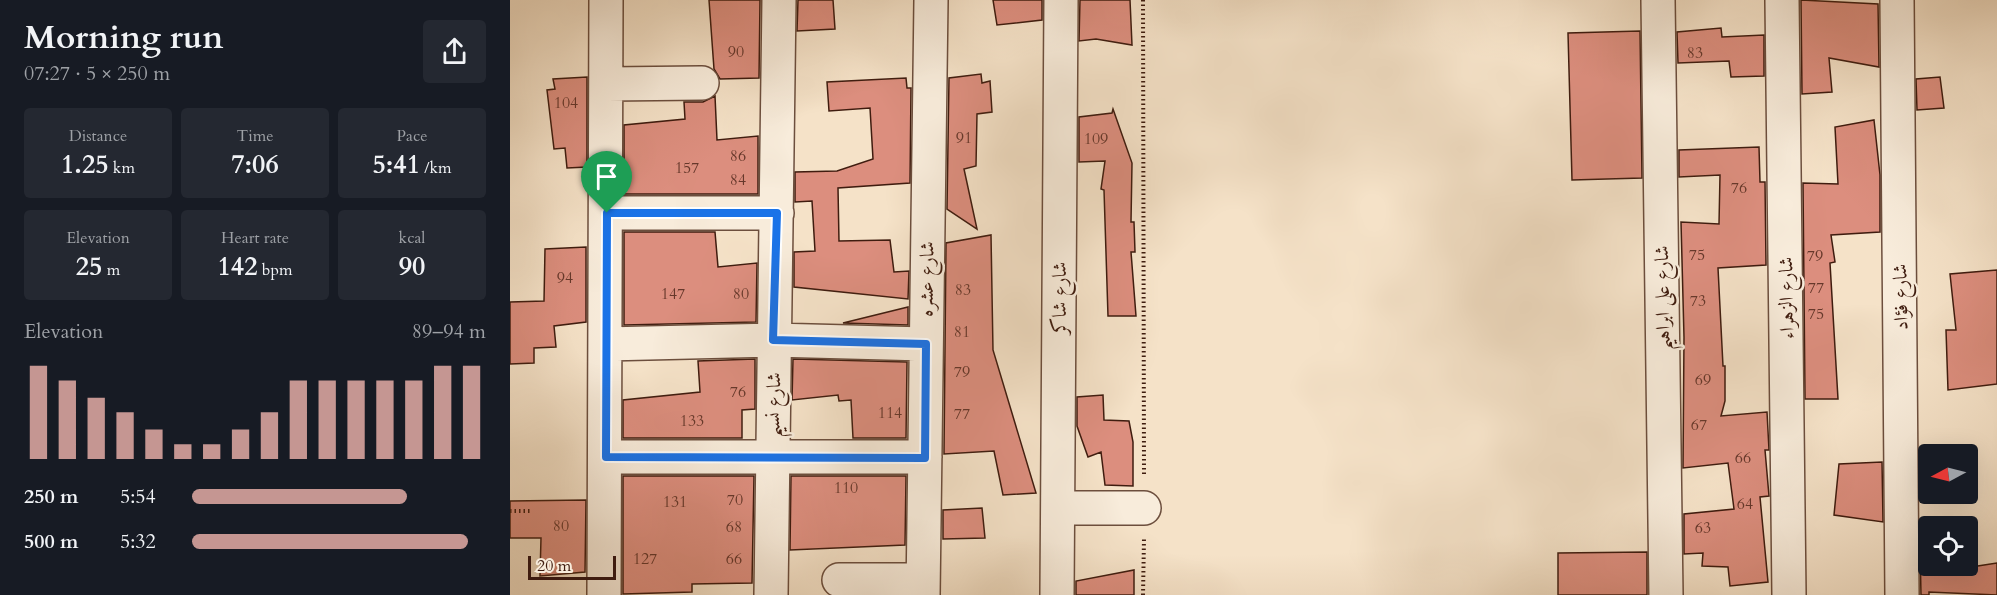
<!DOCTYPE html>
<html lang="en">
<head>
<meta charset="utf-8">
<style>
  :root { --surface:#171b24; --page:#242831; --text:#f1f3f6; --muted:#9ea1a6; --accent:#c59692 }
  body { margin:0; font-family:Cardo,Amiri,serif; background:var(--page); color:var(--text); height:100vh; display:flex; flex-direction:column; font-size:22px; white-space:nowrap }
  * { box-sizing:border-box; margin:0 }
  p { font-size:20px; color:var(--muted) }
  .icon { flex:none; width:33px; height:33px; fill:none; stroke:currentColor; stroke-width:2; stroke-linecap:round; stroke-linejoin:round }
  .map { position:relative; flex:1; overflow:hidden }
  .drawer { display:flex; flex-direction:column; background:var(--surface); width:510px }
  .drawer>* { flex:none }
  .needle { width:39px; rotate:263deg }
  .buttons { position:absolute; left:1408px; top:444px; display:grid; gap:12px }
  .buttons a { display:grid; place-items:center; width:60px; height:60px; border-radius:6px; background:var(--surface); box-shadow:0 6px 24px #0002; font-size:30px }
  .scale { position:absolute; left:18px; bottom:15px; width:88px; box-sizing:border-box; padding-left:6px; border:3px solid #3f1c0f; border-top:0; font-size:16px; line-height:21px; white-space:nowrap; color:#3f1c0f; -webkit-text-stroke:4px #f8ecdb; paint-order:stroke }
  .pin { position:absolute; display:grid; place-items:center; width:51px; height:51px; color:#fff; margin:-62px -26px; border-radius:50% 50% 50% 0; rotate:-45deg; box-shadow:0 0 6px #0007 }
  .pin .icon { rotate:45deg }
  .round { display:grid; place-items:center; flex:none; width:63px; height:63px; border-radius:6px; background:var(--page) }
  .headline { display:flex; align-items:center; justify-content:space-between; height:102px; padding:0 24px }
  h1 { font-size:33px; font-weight:700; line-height:45px }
  .stats { display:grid; grid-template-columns:repeat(3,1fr); gap:9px; height:102px; padding:6px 24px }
  .stats div { display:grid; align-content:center; border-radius:6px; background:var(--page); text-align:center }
  .stats b { font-size:26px; font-weight:700 }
  .stats small { font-size:16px; font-weight:400 }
  .stats p { font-size:16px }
  .chart { height:168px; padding:12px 24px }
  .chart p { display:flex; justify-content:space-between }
  .chart svg { width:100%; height:108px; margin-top:6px; stroke:var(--accent); stroke-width:6 }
  ul { padding:0 24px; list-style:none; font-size:20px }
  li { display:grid; grid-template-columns:96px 72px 1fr; align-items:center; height:45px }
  li i { height:15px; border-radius:8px; background:var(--accent) }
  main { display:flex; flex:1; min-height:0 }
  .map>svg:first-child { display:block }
</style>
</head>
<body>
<main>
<section class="drawer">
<div class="headline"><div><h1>Morning run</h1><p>07:27 · 5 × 250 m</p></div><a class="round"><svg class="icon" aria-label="share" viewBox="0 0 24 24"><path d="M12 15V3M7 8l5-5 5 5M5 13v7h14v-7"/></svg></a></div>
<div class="stats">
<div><p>Distance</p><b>1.25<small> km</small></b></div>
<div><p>Time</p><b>7:06</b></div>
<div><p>Pace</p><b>5:41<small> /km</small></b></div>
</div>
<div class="stats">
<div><p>Elevation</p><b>25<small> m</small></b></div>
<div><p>Heart rate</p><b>142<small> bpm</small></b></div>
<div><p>kcal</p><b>90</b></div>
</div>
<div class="chart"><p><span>Elevation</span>89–94 m</p>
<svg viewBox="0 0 160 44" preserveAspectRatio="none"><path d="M5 44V6M15 44V12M25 44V19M35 44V25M45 44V32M55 44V38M65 44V38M75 44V32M85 44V25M95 44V12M105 44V12M115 44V12M125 44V12M135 44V12M145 44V6M155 44V6"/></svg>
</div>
<ul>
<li><b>250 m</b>5:54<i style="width:73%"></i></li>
<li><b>500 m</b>5:32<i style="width:94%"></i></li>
</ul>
</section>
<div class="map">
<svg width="1487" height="595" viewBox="0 0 1487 595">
  <rect width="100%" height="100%" fill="#f5e2c8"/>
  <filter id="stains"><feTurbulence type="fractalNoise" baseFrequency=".00333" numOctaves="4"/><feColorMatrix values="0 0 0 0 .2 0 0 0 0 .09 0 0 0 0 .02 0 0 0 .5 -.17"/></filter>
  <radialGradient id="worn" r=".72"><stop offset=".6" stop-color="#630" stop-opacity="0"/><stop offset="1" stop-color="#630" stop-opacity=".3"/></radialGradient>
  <path fill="#dc8e7e" stroke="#3f1c0f" stroke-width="1.5" d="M 199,0 L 250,0 L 249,78 L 210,79 L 204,69 Z
    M 288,0 L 323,0 L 325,29 L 287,31 Z
    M 483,0 L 532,0 L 532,20 L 487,25 Z
    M 570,0 L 620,0 L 622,45 L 586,39 L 569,41 Z
    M 1291,0 L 1368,4 L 1369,67 L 1319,58 L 1322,92 L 1292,94 Z
    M 1211,28 L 1212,37 L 1254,35 L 1254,76 L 1221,77 L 1219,61 L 1168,63 L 1167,32 Z
    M 1130,31 L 1132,178 L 1062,180 L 1058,33 Z
    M 471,74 L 472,83 L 480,81 L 482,112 L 467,114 L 466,166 L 454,169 L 467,229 L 437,209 L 439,78 Z
    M 77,77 L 77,167 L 57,168 L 55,148 L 44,149 L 37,90 L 45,89 L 43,79 Z
    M 1430,77 L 1434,108 L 1407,110 L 1406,79 Z
    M 396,78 L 397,88 L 401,88 L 400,183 L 328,188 L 329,241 L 380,240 L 384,272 L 399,271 L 398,299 L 284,287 L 284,252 L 305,251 L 302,201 L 285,202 L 285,172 L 327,171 L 363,159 L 360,108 L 319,111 L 317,82 Z
    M 205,96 L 207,140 L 248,136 L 248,194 L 114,194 L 114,125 L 175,119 L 174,102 L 193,102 Z
    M 603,109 L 622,163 L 621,222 L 624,222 L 625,252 L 621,252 L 626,316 L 598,316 L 594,190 L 591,189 L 595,161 L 569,162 L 569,117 L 602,113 Z
    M 1364,120 L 1370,175 L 1370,232 L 1321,235 L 1325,262 L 1320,263 L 1328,399 L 1295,399 L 1293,183 L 1328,184 L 1325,127 Z
    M 1249,147 L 1250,182 L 1255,182 L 1256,265 L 1208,268 L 1213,366 L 1215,366 L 1215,401 L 1211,416 L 1257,412 L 1259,450 L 1255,450 L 1259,496 L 1250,497 L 1258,582 L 1220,586 L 1218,567 L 1192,566 L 1193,553 L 1174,554 L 1174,514 L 1224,509 L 1218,463 L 1173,468 L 1174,337 L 1171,222 L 1209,224 L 1210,175 L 1169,177 L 1169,150 Z
    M 114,232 L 205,232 L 208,267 L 247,263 L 246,322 L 114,325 Z
    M 481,235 L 483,350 L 526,493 L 493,495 L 484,451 L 434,454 L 436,243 Z
    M 76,247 L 76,322 L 44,326 L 46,347 L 24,348 L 24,363 L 0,364 L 0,302 L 34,301 L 35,249 Z
    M 1487,270 L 1487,384 L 1438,390 L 1436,330 L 1446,330 L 1440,274 Z
    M 398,307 L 398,325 L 333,323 Z
    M 245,359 L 245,409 L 232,410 L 232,438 L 113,438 L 113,400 L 190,392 L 188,361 Z
    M 283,359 L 397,362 L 396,438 L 343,438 L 341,400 L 329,401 L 328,395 L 282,400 Z
    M 593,395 L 594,420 L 619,421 L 623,442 L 623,486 L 595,485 L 591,452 L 578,457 L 567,426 L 567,397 Z
    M 1372,462 L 1373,522 L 1324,515 L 1329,464 Z
    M 113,476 L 244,476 L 242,583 L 182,584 L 182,592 L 113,594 Z
    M 281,476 L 396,476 L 395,545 L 280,550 Z
    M 76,500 L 75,572 L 30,576 L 31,538 L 0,538 L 0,501 Z
    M 472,508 L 475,538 L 433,539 L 433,510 Z
    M 1419,544 L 1419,566 L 1436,566 L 1435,571 L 1487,563 L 1487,595 L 1419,592 L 1419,595 L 1411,595 L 1410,546 Z
    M 1137,552 L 1137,595 L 1048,595 L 1048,553 Z
    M 624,570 L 624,595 L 566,595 L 566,581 Z"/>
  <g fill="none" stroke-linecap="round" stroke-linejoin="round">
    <g stroke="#6c4e3d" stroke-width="36">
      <path id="minor" d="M 1148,0 L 1156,595
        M 1272,0 L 1279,595
        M 1387,0 L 1392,595
        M 98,84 L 192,83
        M 97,213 L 267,213
        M 96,344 L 263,340 L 415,344
        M 96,457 L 415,457
        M 548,508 L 634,508
        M 329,580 L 413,580
        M 94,595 L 96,0
        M 261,595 L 269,0
        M 413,595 L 421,0
        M 547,595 L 551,0"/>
    </g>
    <path stroke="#3f1c0f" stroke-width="4" stroke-dasharray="1.5 3" stroke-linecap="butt" d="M 633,0 L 634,476
      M 0,511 L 22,511
      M 633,595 L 634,538"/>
    <use href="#minor" stroke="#f8ecdb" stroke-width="33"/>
  </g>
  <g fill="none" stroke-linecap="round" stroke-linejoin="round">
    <g stroke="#fff" stroke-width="12">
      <path id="route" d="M 97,213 L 267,213 L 263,340 L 416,344 L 415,458 L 96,457 Z"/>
    </g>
    <use href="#route" stroke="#1a73e8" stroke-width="8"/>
  </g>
  <g text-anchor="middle" stroke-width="5" stroke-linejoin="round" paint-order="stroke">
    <g font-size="16" fill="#66382b">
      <text x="226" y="57">90</text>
      <text x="1185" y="58">83</text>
      <text x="56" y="108">104</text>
      <text x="454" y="143">91</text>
      <text x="586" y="144">109</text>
      <text x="228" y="161">86</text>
      <text x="177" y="173">157</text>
      <text x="228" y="185">84</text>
      <text x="1229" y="193">76</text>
      <text x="1187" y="260">75</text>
      <text x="1305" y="261">79</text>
      <text x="55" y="283">94</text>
      <text x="1306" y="293">77</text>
      <text x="453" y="295">83</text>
      <text x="163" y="299">147</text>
      <text x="231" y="299">80</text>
      <text x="1188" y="306">73</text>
      <text x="1306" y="319">75</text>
      <text x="452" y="337">81</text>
      <text x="452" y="377">79</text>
      <text x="1193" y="385">69</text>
      <text x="228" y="397">76</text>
      <text x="380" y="418">114</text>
      <text x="452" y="419">77</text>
      <text x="182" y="426">133</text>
      <text x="1189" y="430">67</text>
      <text x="1233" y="463">66</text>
      <text x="336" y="493">110</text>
      <text x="225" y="505">70</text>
      <text x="165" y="507">131</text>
      <text x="1235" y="509">64</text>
      <text x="51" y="531">80</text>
      <text x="224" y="532">68</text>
      <text x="1193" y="533">63</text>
      <text x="135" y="564">127</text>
      <text x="224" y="564">66</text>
    </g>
    <g font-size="20" fill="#3f1c0f" stroke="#f8ecdb">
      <text transform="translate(416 279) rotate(-89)" y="7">شارع عشره</text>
      <text transform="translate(1390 297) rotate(-91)" y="7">شارع فؤاد</text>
      <text transform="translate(549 298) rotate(-90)" y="7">شارع شاكر</text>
      <text transform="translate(1152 298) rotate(-91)" y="7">شارع على ابراهيم</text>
      <text transform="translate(1276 298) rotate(-91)" y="7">شارع الزهراء</text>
      <text transform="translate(263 405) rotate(-89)" y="7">شارع نسيم</text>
    </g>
  </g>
  <rect width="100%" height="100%" filter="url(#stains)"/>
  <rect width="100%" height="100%" fill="url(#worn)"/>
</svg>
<div class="buttons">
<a><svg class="needle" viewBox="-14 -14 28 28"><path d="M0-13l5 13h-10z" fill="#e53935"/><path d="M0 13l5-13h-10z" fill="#9ea1a6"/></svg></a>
<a><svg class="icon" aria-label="locate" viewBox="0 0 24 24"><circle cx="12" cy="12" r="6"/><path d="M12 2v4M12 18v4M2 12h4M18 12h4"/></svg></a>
</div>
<div class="scale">20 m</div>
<div class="pin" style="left:97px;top:213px;background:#1e9e55"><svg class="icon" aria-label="arrive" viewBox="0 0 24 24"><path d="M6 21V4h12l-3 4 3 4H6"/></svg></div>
</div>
</main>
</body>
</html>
